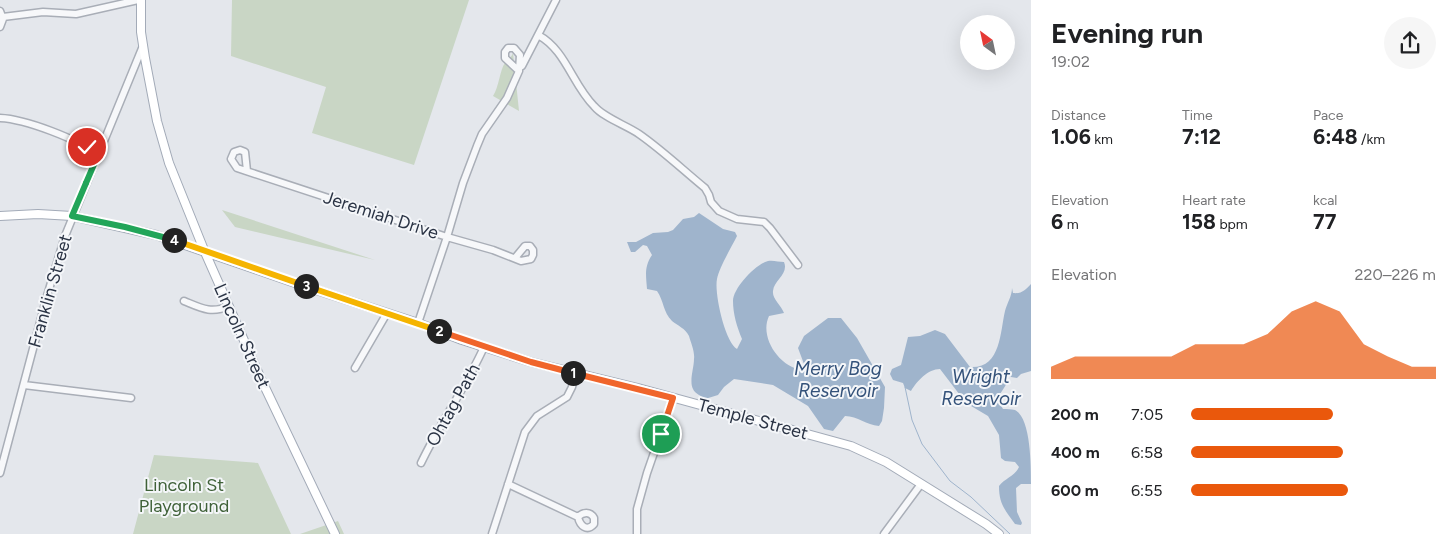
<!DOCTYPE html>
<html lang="en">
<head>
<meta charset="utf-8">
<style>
  :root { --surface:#fff; --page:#f6f6f6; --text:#202124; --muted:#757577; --accent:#ea580c }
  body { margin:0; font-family:Figtree,sans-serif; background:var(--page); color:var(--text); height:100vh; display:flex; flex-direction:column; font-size:19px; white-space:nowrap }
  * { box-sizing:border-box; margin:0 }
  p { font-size:16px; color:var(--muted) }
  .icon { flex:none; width:28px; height:28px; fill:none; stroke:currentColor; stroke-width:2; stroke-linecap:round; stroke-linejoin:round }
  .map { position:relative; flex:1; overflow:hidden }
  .sheet { display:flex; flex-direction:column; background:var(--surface); width:425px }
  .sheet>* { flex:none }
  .needle { width:32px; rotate:327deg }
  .tools { position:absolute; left:960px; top:15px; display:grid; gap:10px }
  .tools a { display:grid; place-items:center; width:55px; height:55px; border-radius:50%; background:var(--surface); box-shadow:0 5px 20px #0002; font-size:25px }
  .pin { position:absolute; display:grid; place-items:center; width:42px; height:42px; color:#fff; margin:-21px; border:2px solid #fff; border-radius:50%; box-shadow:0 1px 5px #0007 }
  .km { position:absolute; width:25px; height:25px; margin:-12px; border-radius:50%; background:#222; color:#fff; font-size:14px; line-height:25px; text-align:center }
  .round { display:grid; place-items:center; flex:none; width:52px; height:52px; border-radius:26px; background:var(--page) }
  .head { display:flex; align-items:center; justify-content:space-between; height:85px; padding:0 20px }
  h1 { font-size:28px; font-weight:700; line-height:38px }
  .figures { display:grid; grid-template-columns:repeat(3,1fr); gap:8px; height:85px; padding:5px 20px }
  .figures div { display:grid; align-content:center }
  .figures b { font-size:21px; font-weight:700 }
  .figures small { font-size:14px; font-weight:400 }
  .figures p { font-size:14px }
  .chart { height:140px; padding:10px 20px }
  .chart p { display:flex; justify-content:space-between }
  .chart svg { width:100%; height:90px; margin-top:5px; fill:var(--accent); opacity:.7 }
  ul { padding:0 20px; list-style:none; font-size:16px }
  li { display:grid; grid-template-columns:80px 60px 1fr; align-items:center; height:38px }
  li i { height:12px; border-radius:6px; background:var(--accent) }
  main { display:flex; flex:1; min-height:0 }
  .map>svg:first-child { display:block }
</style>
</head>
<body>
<main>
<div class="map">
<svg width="1031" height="534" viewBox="0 0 1031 534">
  <rect width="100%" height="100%" fill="#e4e7ec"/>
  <path fill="#c9d6c5" d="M 232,0 L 469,0 L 414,165 L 312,133 L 326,87 L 231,56 Z
    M 513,53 L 519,111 L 493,96 C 499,87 500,69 505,63 C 508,59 511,58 513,53 Z
    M 222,210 L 375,260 L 235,227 Z
    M 154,455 L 258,463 L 291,534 L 133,534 Z
    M 338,521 L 344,534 L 300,534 Z"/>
  <path fill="#9fb4cc" d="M 699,213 L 723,229 L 735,232 L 737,236 C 731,248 719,268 717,279 C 714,293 725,342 737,349 L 742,339 C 737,327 733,314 733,301 C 733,288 756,264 768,261 C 773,260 779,262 784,262 C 789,274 774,280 773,291 C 772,299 781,305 784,313 L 769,316 C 759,337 779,367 802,370 L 804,364 L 798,348 L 804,336 L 828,318 L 841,318 L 857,338 L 885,387 L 884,408 L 882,421 L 879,426 C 866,425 858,416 845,416 L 833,431 L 824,429 L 808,406 L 773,385 L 734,379 L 724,387 L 718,395 L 705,399 C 702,396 695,394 693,389 C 689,381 694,368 694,359 C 695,352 691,343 689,336 C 685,328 678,326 672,321 C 663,312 664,301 657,291 L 647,289 C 646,275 644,267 652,255 L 647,246 L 643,245 L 635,252 L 631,252 L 627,242 L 636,242 L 653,233 L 668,232 L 673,230 L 683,219 L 694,217 Z
    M 1031,284 L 1031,371 L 1021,374 L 1017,378 L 1011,377 L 1006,371 L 1004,370 L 1002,374 L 1007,382 C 1003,393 994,395 1003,409 C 1007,409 1011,409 1015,410 C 1031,418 1031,466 1031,484 L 1021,484 L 1016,488 L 1017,512 L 1022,523 L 1021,525 L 1015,524 C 1005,510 999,504 999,486 C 1005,478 1015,476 1019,467 L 1015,462 L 1005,461 L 1001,458 L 999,435 L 988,416 L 966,403 L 940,369 C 928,369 917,381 911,391 L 905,388 L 903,383 L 893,380 L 890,374 L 892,369 L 901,365 L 908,337 L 920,336 L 935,330 L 945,334 L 970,367 C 1001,369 1000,332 1005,311 C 1007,303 1012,296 1012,288 L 1013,293 C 1022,294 1025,290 1031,284 Z"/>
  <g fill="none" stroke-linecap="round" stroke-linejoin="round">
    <path stroke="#9fb4cc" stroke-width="1" d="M 905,387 L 912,420 L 922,444 L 950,481 L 971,497 L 1010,534"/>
    <g stroke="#a9aeb7" stroke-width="9">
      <path id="minor" d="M 0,11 L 3,19 L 0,27
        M 3,17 L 43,12 L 76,14 L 138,0
        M 538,35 C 566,50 572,84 594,106 C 604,118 626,125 639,134 C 662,150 683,170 705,188 L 709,195 L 711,202 L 719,211 L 737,219 L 764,222 L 770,228 L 798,265
        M 522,66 L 556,0
        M 0,118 C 25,119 78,139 98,155
        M 247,171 L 245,152 L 240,150 L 234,152 L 231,159 L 237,168 L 447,237 L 493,250 L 521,261 L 531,259 L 533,255 L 533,250 L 530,246 L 525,246 L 515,258
        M 184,301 C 201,308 211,314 229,306
        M 418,323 L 447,237 L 463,183 L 477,146 L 482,134 L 507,98 L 519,71 L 505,58 L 505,52 L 508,48 L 514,48 L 520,55 L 519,71
        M 355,368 L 387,313
        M 24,385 L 131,398
        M 421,463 C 440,423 466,387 484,347
        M 0,473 L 47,296 L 65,236 L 143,46
        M 508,484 L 578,517 C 583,512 590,511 594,518 L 594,524 C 587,532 580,526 578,517
        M 492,534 L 525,432 L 537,416 L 567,397 L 572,387 L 575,373
        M 637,534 L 637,509 L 647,473 L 673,398
        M 884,534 L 921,484"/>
    </g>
    <g stroke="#a3abb8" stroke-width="10">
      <path id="major" d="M 141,0 L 141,32 L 145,58 L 157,121 L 169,163 L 204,250 L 261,379 L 335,534
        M 0,216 L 38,214 L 72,216 L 156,235 L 298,284 L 418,323 L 462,340 L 531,362 L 638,388 L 851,446 L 886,462 L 986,524 L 999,534"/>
    </g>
    <use href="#minor" stroke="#f7f8fa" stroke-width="6"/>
    <use href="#major" stroke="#fff" stroke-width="8"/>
  </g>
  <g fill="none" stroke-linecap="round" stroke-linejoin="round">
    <g stroke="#fff" stroke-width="10">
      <path id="split-1" d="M 573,373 L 673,398 L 661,434"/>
    </g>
    <g stroke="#fff" stroke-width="10">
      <path id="split-2" d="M 439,331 L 531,362 L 573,373"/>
    </g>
    <g stroke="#fff" stroke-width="10">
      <path id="split-3" d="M 306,286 L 439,331"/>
    </g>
    <g stroke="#fff" stroke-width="10">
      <path id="split-4" d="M 174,240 L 306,286"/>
    </g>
    <g stroke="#fff" stroke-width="10">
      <path id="split-5" d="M 86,183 L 72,216 L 125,227 L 174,240"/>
    </g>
    <g stroke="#fff" stroke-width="10">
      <path id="split-6" d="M 86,183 L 98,155 L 87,147"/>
    </g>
    <use href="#split-1" stroke="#f0652b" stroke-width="6"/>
    <use href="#split-2" stroke="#f0652b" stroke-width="6"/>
    <use href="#split-3" stroke="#f5b400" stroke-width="6"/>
    <use href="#split-4" stroke="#f5b400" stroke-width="6"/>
    <use href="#split-5" stroke="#22a559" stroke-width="6"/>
    <use href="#split-6" stroke="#22a559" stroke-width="6"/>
  </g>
  <g text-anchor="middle" stroke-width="4" stroke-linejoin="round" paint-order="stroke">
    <g font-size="18" fill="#2b3445" stroke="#f4f6f9">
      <text transform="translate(381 215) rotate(18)" y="6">Jeremiah Drive</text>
      <text transform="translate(50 291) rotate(-74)" y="6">Franklin Street</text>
      <text transform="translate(242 336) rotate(66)" y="6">Lincoln Street</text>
      <text transform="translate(453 405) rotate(-61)" y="6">Ohtag Path</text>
      <text transform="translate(753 419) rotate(15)" y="6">Temple Street</text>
    </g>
    <g font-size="18" fill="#3f6138" stroke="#f4f6f9">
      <text x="184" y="491">Lincoln St<tspan x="184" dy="21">Playground</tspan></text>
    </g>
    <g font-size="19" font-style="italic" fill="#34527a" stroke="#f4f6f9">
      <text x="838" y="375">Merry Bog<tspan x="838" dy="22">Reservoir</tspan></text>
      <text x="981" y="383">Wright<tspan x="981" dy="22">Reservoir</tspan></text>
    </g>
  </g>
</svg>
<div class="tools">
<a><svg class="needle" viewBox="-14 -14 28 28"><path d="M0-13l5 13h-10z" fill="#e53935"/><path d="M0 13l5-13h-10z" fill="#757577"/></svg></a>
</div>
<div class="pin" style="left:661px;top:434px;background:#1e9e55"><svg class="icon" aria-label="arrive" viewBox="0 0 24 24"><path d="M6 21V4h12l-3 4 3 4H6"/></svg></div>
<div class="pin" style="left:87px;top:147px;background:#d93025"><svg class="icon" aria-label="check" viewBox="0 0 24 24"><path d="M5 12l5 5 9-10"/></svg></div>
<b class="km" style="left:573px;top:373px">1</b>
<b class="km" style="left:439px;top:331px">2</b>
<b class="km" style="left:306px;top:286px">3</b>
<b class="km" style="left:174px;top:240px">4</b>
</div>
<section class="sheet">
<div class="head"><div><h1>Evening run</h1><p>19:02</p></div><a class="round"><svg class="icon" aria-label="share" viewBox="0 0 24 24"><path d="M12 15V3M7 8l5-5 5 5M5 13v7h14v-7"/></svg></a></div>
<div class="figures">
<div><p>Distance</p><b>1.06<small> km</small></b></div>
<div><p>Time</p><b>7:12</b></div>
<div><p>Pace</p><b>6:48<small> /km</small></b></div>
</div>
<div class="figures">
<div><p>Elevation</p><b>6<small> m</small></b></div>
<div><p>Heart rate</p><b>158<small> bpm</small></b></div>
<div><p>kcal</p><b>77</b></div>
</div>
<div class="chart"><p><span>Elevation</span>220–226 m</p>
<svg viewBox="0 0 160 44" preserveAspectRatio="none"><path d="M0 44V38L10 33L20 33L30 33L40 33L50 33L60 27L70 27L80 27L90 22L100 11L110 6L120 11L130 27L140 33L150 38L160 38V44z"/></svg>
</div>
<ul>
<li><b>200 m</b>7:05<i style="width:58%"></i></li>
<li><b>400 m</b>6:58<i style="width:62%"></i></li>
<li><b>600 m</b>6:55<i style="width:64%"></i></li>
</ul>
</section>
</main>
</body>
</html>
